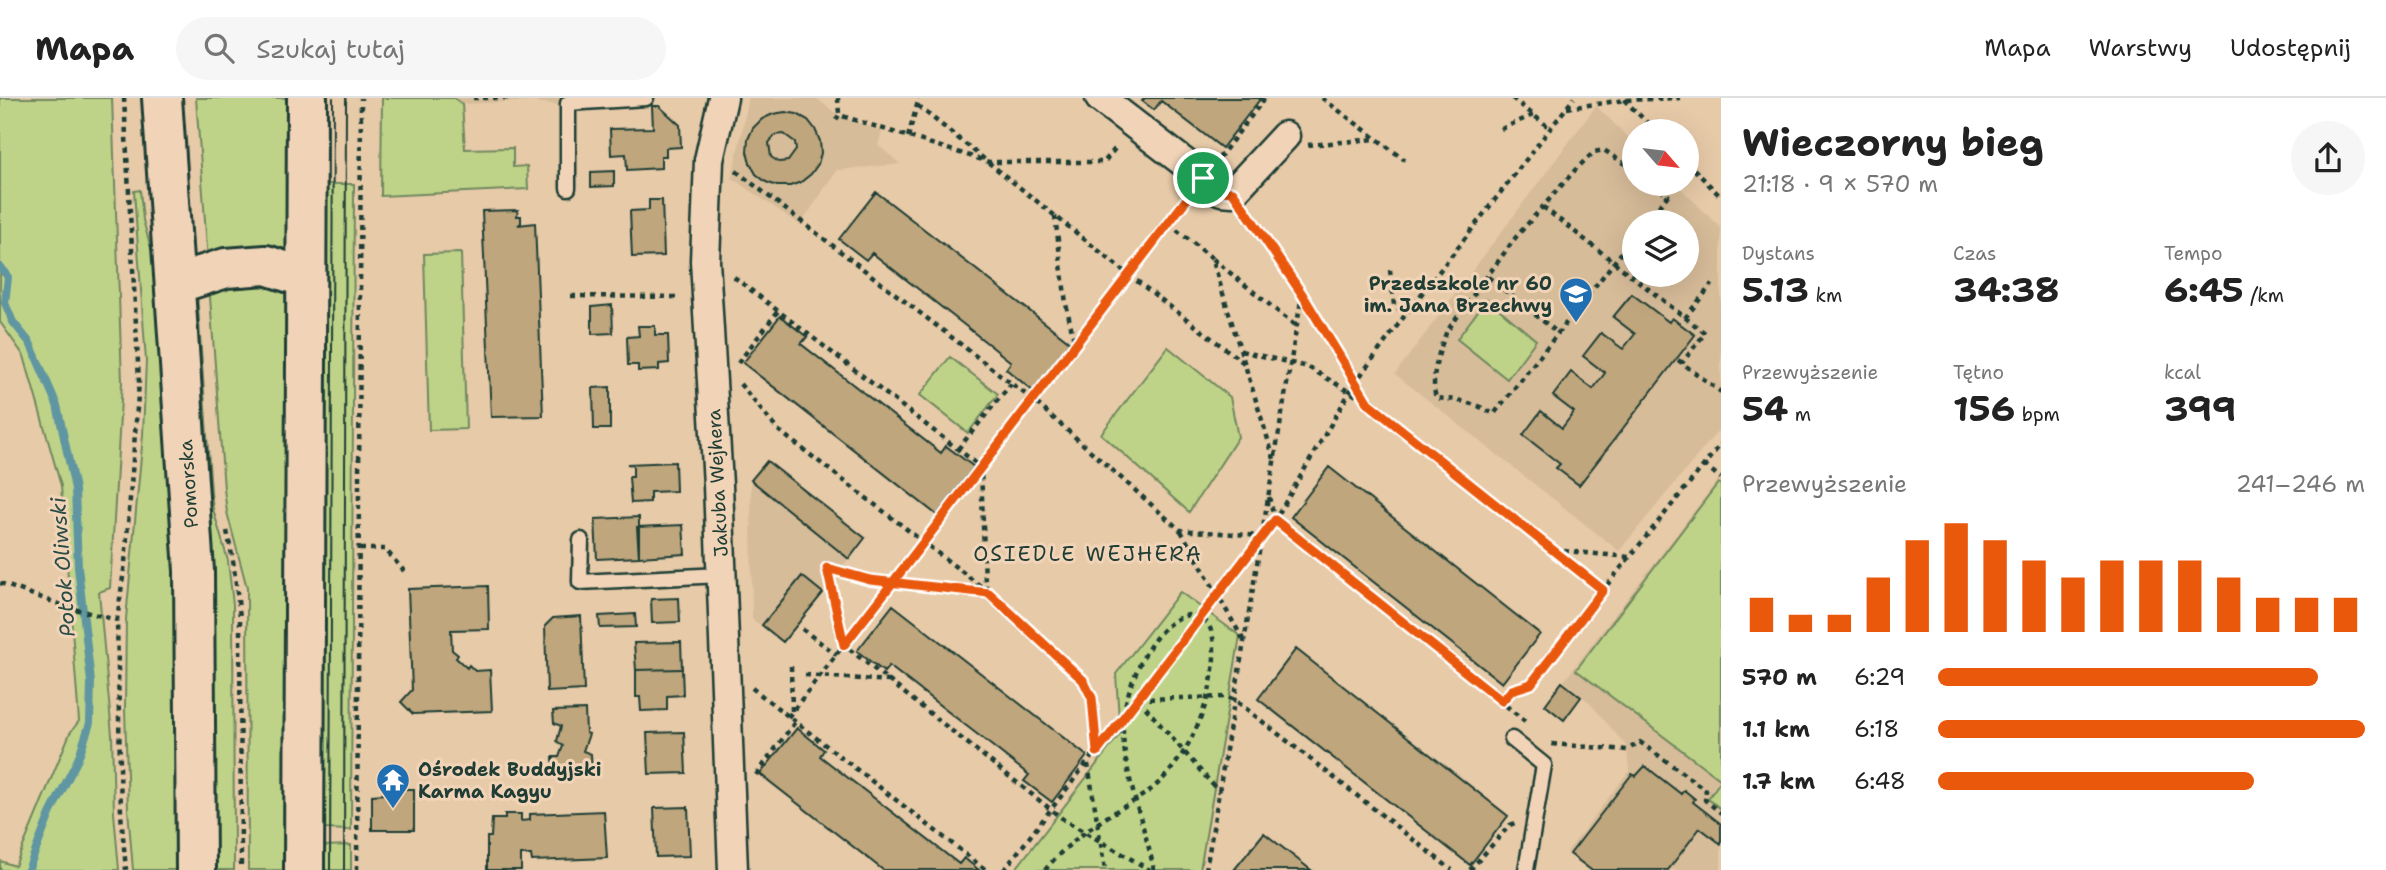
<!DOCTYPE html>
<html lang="pl">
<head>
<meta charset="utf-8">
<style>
  :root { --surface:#fff; --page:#f6f6f6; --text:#222; --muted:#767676; --line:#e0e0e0; --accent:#ea580c }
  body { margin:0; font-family:"Shantell Sans",sans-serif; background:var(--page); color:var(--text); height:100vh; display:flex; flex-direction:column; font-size:26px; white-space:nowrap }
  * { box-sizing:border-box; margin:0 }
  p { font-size:23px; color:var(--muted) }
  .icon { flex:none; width:38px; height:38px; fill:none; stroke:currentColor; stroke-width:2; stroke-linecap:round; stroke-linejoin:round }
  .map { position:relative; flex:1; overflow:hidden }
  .side { display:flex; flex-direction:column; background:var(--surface); width:665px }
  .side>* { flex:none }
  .needle { width:46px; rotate:118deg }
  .tools { position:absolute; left:1622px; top:21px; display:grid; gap:14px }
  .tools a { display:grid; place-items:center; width:77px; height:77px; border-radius:50%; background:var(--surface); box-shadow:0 7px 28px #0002; font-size:35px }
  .pin { position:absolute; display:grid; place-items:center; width:60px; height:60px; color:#fff; margin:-30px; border:4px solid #fff; border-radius:50%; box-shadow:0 2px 7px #0007 }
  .round { display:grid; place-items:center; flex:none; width:74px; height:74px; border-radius:37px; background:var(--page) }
  .headline { display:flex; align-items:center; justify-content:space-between; height:119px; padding:0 21px }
  h1 { font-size:38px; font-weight:700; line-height:52px }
  .stats { display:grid; grid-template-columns:repeat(3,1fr); gap:10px; height:119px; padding:7px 21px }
  .stats div { display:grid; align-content:center }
  .stats b { font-size:35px; font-weight:700 }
  .stats small { font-size:19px; font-weight:400 }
  .stats p { font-size:19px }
  .chart { height:196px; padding:14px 21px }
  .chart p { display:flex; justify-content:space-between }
  .chart svg { width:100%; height:126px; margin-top:7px; stroke:var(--accent); stroke-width:6 }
  ul { padding:0 21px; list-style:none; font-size:23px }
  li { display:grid; grid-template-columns:112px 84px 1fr; align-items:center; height:52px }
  li i { height:18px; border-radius:9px; background:var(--accent) }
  header { display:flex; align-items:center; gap:42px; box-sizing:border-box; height:98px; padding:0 35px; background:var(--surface); border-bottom:2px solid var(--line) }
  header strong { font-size:33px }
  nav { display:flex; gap:38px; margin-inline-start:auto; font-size:24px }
  .search { width:490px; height:63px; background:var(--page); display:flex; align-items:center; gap:18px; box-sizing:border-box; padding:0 24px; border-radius:38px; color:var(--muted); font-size:26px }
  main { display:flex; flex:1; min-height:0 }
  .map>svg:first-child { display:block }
</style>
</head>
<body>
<header>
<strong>Mapa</strong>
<div class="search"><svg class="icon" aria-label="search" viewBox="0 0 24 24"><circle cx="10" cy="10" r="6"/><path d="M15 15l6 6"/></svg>Szukaj tutaj</div>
<nav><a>Mapa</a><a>Warstwy</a><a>Udostępnij</a></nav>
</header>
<main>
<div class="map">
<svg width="1721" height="772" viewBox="0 0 1721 772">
  <rect width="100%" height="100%" fill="#e7caa8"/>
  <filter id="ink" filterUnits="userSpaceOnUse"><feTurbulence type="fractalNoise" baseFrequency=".0143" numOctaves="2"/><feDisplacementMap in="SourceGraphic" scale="14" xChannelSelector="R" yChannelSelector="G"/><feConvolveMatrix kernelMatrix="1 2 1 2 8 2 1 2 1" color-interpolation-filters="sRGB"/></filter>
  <g filter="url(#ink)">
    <path fill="#d7bc99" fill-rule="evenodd" d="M 454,0 L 645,0 L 645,8 L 582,10 L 529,3 L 462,6 Z
      M 749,0 L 816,0 L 839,18 L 882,33 L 878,47 L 900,66 L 837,72 L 800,127 L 732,80 Z
      M 1596,8 L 1634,45 L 1634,86 L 1676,86 L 1721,130 L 1721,329 L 1619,453 L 1395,276 ZM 1634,124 L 1687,124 L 1687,177 L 1634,177 Z
      M 767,363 L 865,440 L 783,544 L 752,521 L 751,382 Z
      M 1721,378 L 1721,772 L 1589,772 L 1567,754 L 1629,673 L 1627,649 L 1590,605 L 1564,583 Z"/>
    <path fill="#bfd388" stroke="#6f885e" stroke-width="2" d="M 0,0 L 112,0 L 122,284 L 110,490 L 99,494 L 112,637 L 114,715 L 119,772 L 0,772 L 0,763 L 15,768 L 70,635 L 79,623 L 61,388 L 24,258 L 0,224 Z
      M 196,0 L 293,0 L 294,163 L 208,163 Z
      M 382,0 L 454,0 L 462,6 L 465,51 L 513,50 L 513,69 L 527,68 L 528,91 L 381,98 Z
      M 319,30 L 328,30 L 328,86 L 354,86 L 351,732 L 323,731 Z
      M 140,92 L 143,122 L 156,168 L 172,362 L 182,772 L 133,772 L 128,711 L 125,611 L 126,521 L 143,337 L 146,263 L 134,93 Z
      M 461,155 L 466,331 L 429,332 L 424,156 Z
      M 244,179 L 289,191 L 291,772 L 248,772 L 247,490 L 227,414 L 224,391 L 209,185 Z
      M 197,194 L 211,394 L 213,411 L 228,463 L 233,507 L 234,772 L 212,772 L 193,204 Z
      M 1487,201 L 1536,242 L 1507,281 L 1457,241 Z
      M 1168,249 L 1230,299 L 1238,339 L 1189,414 L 1101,336 Z
      M 950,259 L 998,296 L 968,335 L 920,297 Z
      M 1718,385 L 1721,387 L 1721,711 L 1708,701 L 1721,682 L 1576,572 Z
      M 1180,494 L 1240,538 L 1200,772 L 1015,772 L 1120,636 L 1116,576 Z
      M 351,747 L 351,772 L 317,772 L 323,748 Z"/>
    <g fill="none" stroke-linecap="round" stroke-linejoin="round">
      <path stroke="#5e96a1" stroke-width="8" d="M 0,169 L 8,179 L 5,205 L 13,224 L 30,245 L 57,307 L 75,391 L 78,469 L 91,584 L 90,625 L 78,661 L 50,716 L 28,772"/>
    </g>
    <path fill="#bfa67d" stroke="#1f3d34" stroke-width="2" fill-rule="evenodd" d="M 1145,0 L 1261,0 L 1222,50 L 1161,3 L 1154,12 L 1142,3 Z
      M 652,8 L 659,8 L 680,27 L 681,49 L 666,50 L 666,58 L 661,58 L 661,70 L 627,72 L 626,56 L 611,57 L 610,31 L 653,30 Z
      M 785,14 L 797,16 L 808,22 L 815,31 L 820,43 L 821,55 L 818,66 L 811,76 L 801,84 L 790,88 L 777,88 L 766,84 L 756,76 L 750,65 L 747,54 L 748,41 L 753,30 L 762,21 L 773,16 ZM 784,36 L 795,44 L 796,52 L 788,63 L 779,64 L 771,59 L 769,45 L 775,37 Z
      M 614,73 L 614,88 L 591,89 L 591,74 Z
      M 876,94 L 1071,245 L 1033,293 L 1006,271 L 1011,264 L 963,226 L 872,155 L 866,162 L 839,141 Z
      M 649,102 L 662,102 L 664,158 L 632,159 L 630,113 L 649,112 Z
      M 518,112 L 517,118 L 521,118 L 521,125 L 518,127 L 535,125 L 543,318 L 491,319 L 482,113 Z
      M 1632,196 L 1669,224 L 1672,220 L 1695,237 L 1579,387 L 1556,370 L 1560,366 L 1523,337 L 1541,313 L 1562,330 L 1574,314 L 1553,298 L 1571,274 L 1593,291 L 1605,275 L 1583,258 L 1601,235 L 1623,251 L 1635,236 L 1613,219 Z
      M 612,207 L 613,235 L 592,236 L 592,209 Z
      M 780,218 L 807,239 L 801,246 L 941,355 L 946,348 L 974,369 L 937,417 L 743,265 Z
      M 638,228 L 655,228 L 655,237 L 668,237 L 669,265 L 659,266 L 659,272 L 638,273 L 638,267 L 628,267 L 627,239 L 639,238 Z
      M 610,289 L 610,331 L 594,331 L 593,290 Z
      M 767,363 L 865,440 L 849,461 L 751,382 Z
      M 675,364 L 676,393 L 650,394 L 650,404 L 631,405 L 629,379 L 633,379 L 633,367 L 627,366 Z
      M 1329,369 L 1540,536 L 1502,585 L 1291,419 Z
      M 639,419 L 639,459 L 597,461 L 595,421 Z
      M 683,427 L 685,456 L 639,459 L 637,429 Z
      M 802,478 L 823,495 L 783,544 L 762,527 Z
      M 488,488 L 489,531 L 451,532 L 452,552 L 458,557 L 456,560 L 467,570 L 469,567 L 475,573 L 490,572 L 492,613 L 413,616 L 401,604 L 412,592 L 408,491 Z
      M 679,500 L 680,524 L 652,525 L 651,501 Z
      M 893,507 L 1087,658 L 1052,704 L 1024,683 L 1029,677 L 982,640 L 889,568 L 884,574 L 857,553 Z
      M 635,516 L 636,529 L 600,530 L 599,518 Z
      M 581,518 L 584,592 L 547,594 L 545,528 L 553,520 Z
      M 681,544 L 682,571 L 636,572 L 634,545 Z
      M 1296,551 L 1508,718 L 1470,767 L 1258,601 Z
      M 682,571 L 683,597 L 667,598 L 667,612 L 641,613 L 640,599 L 636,599 L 636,572 Z
      M 1562,584 L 1581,599 L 1564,622 L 1545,607 Z
      M 585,612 L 586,635 L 589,636 L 583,653 L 591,656 L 592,677 L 554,679 L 553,659 L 559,659 L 563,648 L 557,643 L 561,628 L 554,625 L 553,613 Z
      M 797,630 L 824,652 L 820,658 L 959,766 L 964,760 L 979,772 L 883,772 L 760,676 Z
      M 684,634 L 686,675 L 649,676 L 647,635 Z
      M 1645,668 L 1681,696 L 1684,692 L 1695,701 L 1693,704 L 1721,726 L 1721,746 L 1700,730 L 1668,772 L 1591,772 L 1570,756 L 1632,676 L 1636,678 Z
      M 384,685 L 402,685 L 402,691 L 414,691 L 414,732 L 372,732 L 372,697 L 384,696 Z
      M 688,709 L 690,758 L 656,759 L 654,710 Z
      M 604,713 L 607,760 L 532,763 L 531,757 L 521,757 L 521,772 L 487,772 L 487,739 L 491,739 L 492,721 L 505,721 L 505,716 L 521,716 L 521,723 L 530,722 L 530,716 Z
      M 1264,735 L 1311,772 L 1234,772 Z"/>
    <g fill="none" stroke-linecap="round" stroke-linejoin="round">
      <g stroke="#1f3d34" stroke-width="19">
        <path id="lane" d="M 568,90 L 568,5 L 646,0
          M 581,442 L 580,484 L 721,477
          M 1512,641 L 1544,667 L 1526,772"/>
      </g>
      <g stroke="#1f3d34" stroke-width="33">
        <path id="street" d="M 723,0 L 709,62 L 705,163 L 718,387 L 733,772
          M 1100,0 L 1221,93 L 1233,94 L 1285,38"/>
      </g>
      <g stroke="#1f3d34" stroke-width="44">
        <path id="secondary" d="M 162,0 L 194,473 L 196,772
          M 175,186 L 226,170 L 266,167 L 306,180
          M 304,772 L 307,0"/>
      </g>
      <path stroke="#1f3d34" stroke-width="4.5" stroke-dasharray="5 5" stroke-linecap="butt" d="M 124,0 L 139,284 L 125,465 L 117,522 L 121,716 L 126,772
        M 473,0 L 536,0
        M 838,0 L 839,17
        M 1322,0 L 1405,62
        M 1512,0 L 1551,31
        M 1624,2 L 1656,33
        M 918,8 L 1129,177 L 1244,265
        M 1567,10 L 1625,2 L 1680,0
        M 836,22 L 839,17 L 989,64 L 1104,64 L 1118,47
        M 1501,31 L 1533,17
        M 908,39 L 919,0
        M 1308,47 L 1376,41
        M 1219,60 L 1265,0
        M 1687,64 L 1721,99
        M 1634,72 L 1604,52 L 1594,54 L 1576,71 L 1516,139 L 1447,233 C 1439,252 1430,279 1436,300 L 1458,302 L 1478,308 L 1494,316 L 1634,139
        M 736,73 L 1033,302 L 1180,432 L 1261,438
        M 1543,109 L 1705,235 L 1682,265
        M 1247,115 L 1302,196 L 1368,305 L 1603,492
        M 1055,118 L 1066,206 L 1075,247
        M 1646,124 L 1668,97 L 1653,86
        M 1169,126 L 1212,160 L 1274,361
        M 1213,161 L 1297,229
        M 1390,172 L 1394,207 L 1406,216
        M 734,179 L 981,369 L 985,485 L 989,495 L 1083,581 L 1092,600 L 1097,654
        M 1488,179 L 1558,235
        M 571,198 L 680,199
        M 1685,220 L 1712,186
        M 1241,253 L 1308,269 L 1365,303
        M 1678,262 L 1721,294
        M 738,265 L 778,213
        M 740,286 L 778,332 L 987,493
        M 958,351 L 1011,286
        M 1704,367 L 1721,380
        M 1269,399 L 1275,422 L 1525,623
        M 227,433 L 233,462 L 240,519 L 241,772
        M 1181,433 L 1244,543
        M 360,451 L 385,451 L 404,473
        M 1554,452 L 1629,459
        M 0,485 L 70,510 L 117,522
        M 989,495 L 871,482 L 827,470 L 844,547 L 1064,722 L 1150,772
        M 802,531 L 837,557
        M 791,568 L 792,615
        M 805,577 L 889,583
        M 752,590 L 986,772
        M 1139,601 L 1227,599 L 1235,602 L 1452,772
        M 1139,602 L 1219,694
        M 1502,603 L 1512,592 L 1531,586 L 1603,492 L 1721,346
        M 788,619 L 1188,101
        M 1552,646 L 1627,652 L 1640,644 L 1706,692 L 1705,702 L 1721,715
        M 1088,666 L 1105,772
        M 756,677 L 795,624
        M 357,772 L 361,0
        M 1004,772 L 1275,422 L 1355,285 L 1406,216 L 1574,0
        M 1045,772 C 1064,748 1092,728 1118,712 C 1130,705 1144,698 1154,689 C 1190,659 1215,598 1214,552 C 1214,511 1185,507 1160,535 C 1142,554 1125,596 1123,622 C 1121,672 1144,723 1154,772
        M 1206,772 L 1302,196
        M 1470,772 L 1510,727 L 1515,725"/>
      <use href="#lane" stroke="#f1d4b7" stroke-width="14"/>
      <use href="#street" stroke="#f1d4b7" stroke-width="28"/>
      <use href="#secondary" stroke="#f1d4b7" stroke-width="38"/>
      <path stroke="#1f3d34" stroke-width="2" d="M 330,772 L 333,0
        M 344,772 L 346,0"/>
    </g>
  </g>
  <g fill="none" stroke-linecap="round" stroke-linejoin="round" filter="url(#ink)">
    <g stroke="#fff" stroke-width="14">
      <path id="route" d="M 1203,80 L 893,484 L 844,547 L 827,470 L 870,482 L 989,495 L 1083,582 L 1092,600 L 1097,654 L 1275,422 L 1502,603 L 1512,592 L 1531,586 L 1603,492 L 1368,305 L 1302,196 L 1233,94 L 1221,93 L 1203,80"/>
    </g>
    <use href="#route" stroke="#ea580c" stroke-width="9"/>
  </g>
  <defs>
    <g id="school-pin" transform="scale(1.75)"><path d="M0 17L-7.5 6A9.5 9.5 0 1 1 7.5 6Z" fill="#1f6fb2" stroke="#f1d4b7"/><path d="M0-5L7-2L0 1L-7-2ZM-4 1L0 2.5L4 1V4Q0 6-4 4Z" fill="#fff"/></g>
    <g id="temple-pin" transform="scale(1.75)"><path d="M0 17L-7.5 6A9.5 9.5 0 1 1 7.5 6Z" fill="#1f6fb2" stroke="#f1d4b7"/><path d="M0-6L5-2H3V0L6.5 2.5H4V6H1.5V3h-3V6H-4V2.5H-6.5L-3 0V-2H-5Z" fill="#fff"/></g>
  </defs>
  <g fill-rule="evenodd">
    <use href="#school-pin" x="1576" y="196"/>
    <use href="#temple-pin" x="393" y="682"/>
  </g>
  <g text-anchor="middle" stroke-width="6" stroke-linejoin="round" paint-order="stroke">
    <g font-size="19" font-weight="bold" fill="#1f3d34" stroke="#f1d4b7" text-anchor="end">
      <text x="1552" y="192">Przedszkole nr 60<tspan x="1552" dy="22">im. Jana Brzechwy</tspan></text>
      <text x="418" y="678" text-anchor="start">Ośrodek Buddyjski<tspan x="418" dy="22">Karma Kagyu</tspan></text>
    </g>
    <g font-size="19" fill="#1f3d34" stroke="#f1d4b7">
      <text transform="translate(717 385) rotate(-93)" y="7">Jakuba Wejhera</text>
      <text transform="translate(188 386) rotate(-94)" y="7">Pomorska</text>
    </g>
    <g font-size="21" letter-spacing="2" fill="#1f3d34" stroke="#f1d4b7">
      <text x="1088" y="463">OSIEDLE WEJHERA</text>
    </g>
    <g font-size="21" font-style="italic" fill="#2a4c46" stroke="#f1d4b7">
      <text transform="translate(63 469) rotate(-94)" y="7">Potok Oliwski</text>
    </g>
  </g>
</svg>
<div class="tools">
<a><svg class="needle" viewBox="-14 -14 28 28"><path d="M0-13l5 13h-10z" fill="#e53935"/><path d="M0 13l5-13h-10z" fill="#767676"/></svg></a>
<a><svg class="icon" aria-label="layers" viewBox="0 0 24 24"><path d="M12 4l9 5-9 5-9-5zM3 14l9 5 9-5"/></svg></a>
</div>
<div class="pin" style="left:1203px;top:80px;background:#1e9e55"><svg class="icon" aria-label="arrive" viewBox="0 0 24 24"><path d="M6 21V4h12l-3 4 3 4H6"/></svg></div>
</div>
<section class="side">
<div class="headline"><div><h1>Wieczorny bieg</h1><p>21:18 · 9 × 570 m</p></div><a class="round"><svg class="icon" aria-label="share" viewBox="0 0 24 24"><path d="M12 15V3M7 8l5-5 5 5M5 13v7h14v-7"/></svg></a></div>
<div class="stats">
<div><p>Dystans</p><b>5.13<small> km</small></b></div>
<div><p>Czas</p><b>34:38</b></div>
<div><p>Tempo</p><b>6:45<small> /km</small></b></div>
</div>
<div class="stats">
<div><p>Przewyższenie</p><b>54<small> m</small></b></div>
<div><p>Tętno</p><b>156<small> bpm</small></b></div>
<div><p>kcal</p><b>399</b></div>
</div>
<div class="chart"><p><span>Przewyższenie</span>241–246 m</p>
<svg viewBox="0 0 160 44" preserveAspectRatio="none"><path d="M5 44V32M15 44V38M25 44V38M35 44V25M45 44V12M55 44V6M65 44V12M75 44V19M85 44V25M95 44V19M105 44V19M115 44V19M125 44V25M135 44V32M145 44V32M155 44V32"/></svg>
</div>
<ul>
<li><b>570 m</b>6:29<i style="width:89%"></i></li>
<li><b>1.1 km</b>6:18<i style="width:100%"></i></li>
<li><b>1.7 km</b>6:48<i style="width:74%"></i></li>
</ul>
</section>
</main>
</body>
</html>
